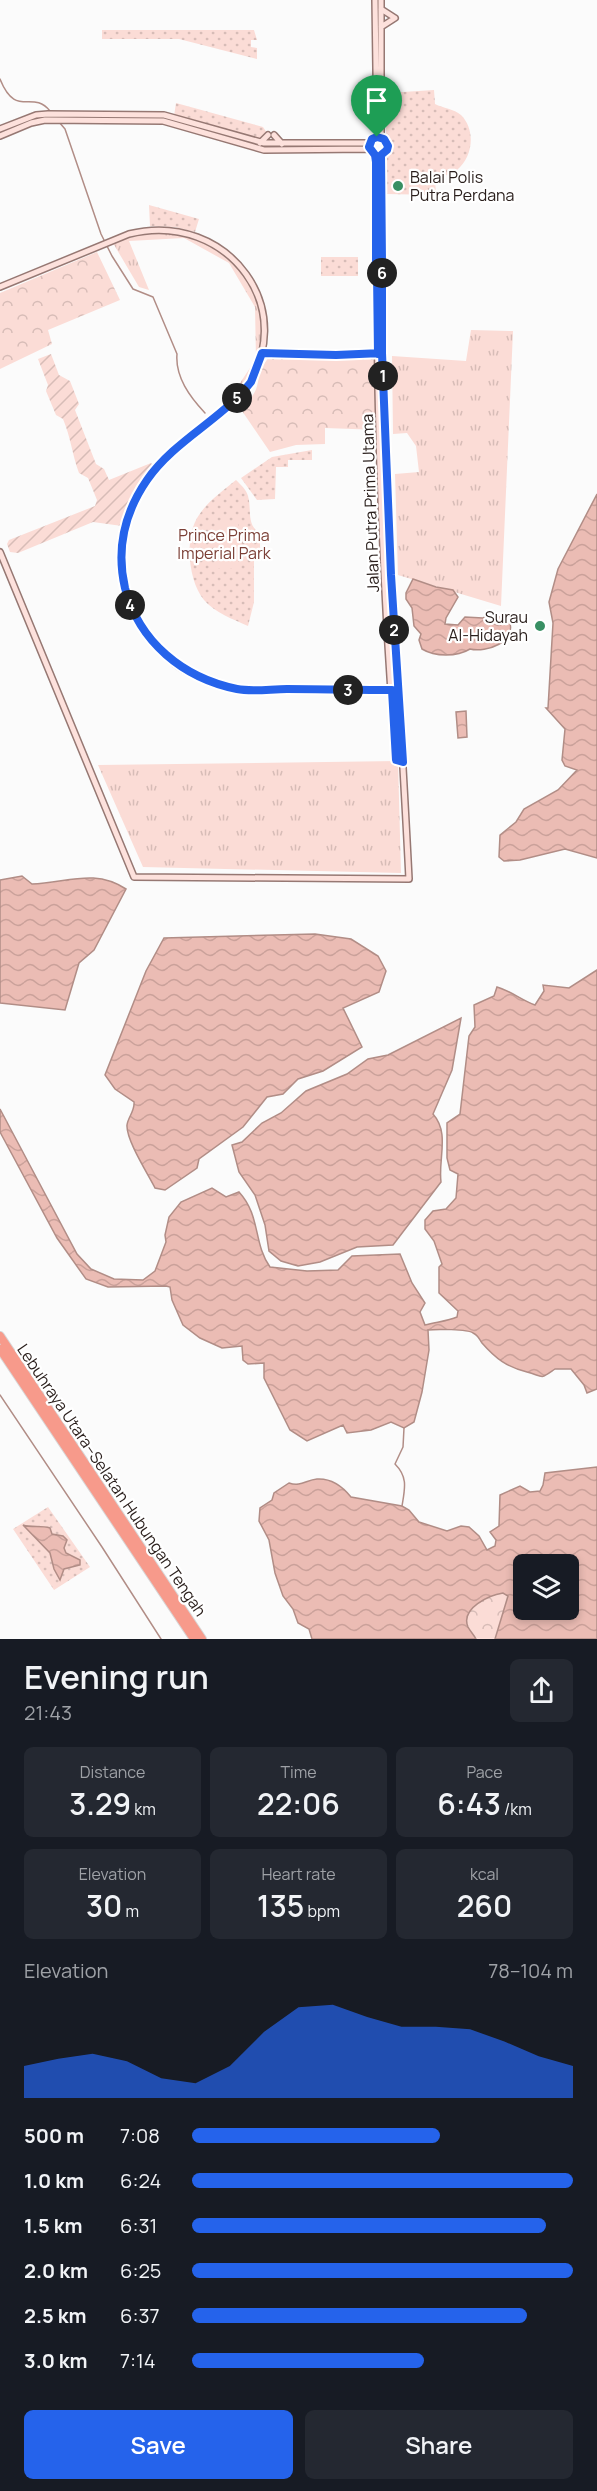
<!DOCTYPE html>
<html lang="en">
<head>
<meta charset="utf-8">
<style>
  :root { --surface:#171b24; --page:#242831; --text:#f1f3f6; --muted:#9ea1a6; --accent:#2563eb }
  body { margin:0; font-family:Manrope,sans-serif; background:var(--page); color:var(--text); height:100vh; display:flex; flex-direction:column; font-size:22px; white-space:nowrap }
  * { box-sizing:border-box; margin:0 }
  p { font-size:20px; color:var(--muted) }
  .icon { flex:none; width:33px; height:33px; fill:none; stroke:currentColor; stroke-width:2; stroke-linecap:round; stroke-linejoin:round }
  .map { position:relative; height:1639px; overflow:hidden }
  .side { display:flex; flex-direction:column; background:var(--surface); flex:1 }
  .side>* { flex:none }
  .tools { position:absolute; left:513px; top:1554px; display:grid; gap:12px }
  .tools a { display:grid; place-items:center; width:66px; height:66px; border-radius:9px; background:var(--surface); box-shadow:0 3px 9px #0003; font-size:30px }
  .pin { position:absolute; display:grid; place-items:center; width:51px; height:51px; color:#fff; margin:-62px -26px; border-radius:50% 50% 50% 0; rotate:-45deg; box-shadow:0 0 6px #0007 }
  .pin .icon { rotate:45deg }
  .km { position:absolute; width:30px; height:30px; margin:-15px; border-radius:50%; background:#222; color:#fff; font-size:16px; line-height:30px; text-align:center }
  .round { display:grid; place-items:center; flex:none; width:63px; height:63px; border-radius:9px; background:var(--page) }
  .head { display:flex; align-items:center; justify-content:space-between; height:102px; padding:0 24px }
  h1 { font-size:33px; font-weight:600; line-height:45px }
  .stats { display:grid; grid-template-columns:repeat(3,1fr); gap:9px; height:102px; padding:6px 24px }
  .stats div { display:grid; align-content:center; border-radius:9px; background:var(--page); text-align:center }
  .stats b { font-size:30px; font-weight:600 }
  .stats small { font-size:16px; font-weight:400 }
  .stats p { font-size:16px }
  .chart { height:168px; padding:12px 24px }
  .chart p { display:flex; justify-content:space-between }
  .chart svg { width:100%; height:108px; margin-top:6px; fill:var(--accent); opacity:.7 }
  .action { display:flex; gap:12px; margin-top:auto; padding:12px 24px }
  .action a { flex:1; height:69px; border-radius:9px; background:var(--accent); color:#fff; font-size:24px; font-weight:600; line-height:69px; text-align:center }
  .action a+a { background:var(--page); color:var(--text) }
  ul { padding:0 24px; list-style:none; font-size:20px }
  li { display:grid; grid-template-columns:96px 72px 1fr; align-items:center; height:45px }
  li i { height:15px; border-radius:8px; background:var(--accent) }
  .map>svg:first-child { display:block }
</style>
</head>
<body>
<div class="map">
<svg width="597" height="1639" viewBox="0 0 597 1639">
  <defs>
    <pattern id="grass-tufts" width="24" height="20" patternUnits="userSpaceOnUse" patternTransform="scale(1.5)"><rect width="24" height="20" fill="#fbdcd6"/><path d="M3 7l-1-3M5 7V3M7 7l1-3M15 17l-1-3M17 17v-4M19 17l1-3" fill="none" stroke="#d7bcb7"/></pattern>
    <pattern id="forest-crowns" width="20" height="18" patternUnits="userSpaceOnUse" patternTransform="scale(1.5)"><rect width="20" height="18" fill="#fbdcd6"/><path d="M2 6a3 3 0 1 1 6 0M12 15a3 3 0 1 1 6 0" fill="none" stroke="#d7bcb7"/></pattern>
    <pattern id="park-dots" width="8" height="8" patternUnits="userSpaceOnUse" patternTransform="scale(1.5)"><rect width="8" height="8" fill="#fbdcd6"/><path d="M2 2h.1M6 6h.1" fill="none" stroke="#d7bcb7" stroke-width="1.8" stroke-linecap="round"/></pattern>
    <pattern id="garden-furrows" width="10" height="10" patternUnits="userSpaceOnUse" patternTransform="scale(1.5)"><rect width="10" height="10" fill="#fbdcd6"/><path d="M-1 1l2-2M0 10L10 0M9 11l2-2" fill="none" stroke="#d7bcb7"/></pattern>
    <pattern id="water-waves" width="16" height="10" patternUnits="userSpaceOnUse" patternTransform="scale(1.5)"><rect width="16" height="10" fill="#ebbcb4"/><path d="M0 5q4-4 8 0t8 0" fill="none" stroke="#caa19a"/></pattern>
  </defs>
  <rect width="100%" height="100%" fill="#fbfbfb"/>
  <path fill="url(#grass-tufts)" d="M 153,231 C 175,232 197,235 216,245 C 252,266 275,331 256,369 C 251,378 244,387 238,396 L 234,392 L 256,359 L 255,307 L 229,263 L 184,238 L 129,241 L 149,290 L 139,287 L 113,243 Z
    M 471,330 L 513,331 L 501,606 L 398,575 L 395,474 L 419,472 L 416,446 L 407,433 L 393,434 L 392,356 L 466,361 Z
    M 398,761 L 401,873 L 143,867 L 98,765 Z"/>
  <path fill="url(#forest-crowns)" d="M 97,252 L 120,300 L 48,330 L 52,344 L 0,369 L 0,293 Z
    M 268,358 L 376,358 L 380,430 L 325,428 L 325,444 L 296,445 L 270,452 L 238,405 L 241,400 L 250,399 C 259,388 257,383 260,371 C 261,367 266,362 268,358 Z
    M 503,1593 L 508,1596 L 495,1639 L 476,1639 C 474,1635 470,1631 468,1627 C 460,1608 490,1595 503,1593 Z"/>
  <path fill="url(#park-dots)" d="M 102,30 L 254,30 L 257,40 L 251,40 L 251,47 L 257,48 L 257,59 L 179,39 L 102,39 Z
    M 434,90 L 435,104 C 443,108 454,109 461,115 C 476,130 473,157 457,170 C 451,175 442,176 435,178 L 436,195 L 387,194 L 386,159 L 392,151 L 392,144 L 386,134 L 387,93 Z
    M 176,103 L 263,127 L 267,133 L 261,141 L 174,116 Z
    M 149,205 L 199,219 L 195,232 L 175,227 L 150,226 Z
    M 321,257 L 358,257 L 358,276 L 321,276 Z
    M 312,450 L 312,460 L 288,460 L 288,467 L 276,467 L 275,499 L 257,500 L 241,478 L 272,457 Z
    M 236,480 C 241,485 246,489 248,496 C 252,510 246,525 260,533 L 260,557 L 254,561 L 254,602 L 248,626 C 233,619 215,613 204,600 C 188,581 184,536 199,515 C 208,501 224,490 236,480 Z
    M 48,1507 L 90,1567 L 54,1590 L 13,1529 Z"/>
  <path fill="url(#garden-furrows)" d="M 51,354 L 59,375 L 70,381 L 79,404 L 75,410 L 96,464 L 104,469 L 109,480 L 151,463 L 154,466 L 127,506 L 122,526 L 93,522 L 18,553 L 10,552 L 7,544 L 9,540 L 95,506 L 97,500 L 88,478 L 79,473 C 72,454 71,438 63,419 L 56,415 L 46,391 L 48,385 L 38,359 Z"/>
  <path fill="#fbdcd6" d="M 238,522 L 238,568 L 215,568 L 216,523 Z"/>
  <path fill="url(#water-waves)" stroke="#b18d86" stroke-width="1.5" fill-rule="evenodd" d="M 597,494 L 597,858 L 565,849 L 520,860 L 504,861 L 499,857 L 500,835 L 516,822 L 524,809 L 558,790 L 577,770 L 565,766 L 562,760 L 565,729 L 546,708 L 548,708 L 553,623 L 549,602 L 558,569 Z
    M 413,579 L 436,587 L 453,590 L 458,597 L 446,618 L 445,624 L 458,625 L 465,617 L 483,618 L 491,614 L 509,620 C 518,642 486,653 470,649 C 457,657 435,657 422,649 L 419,640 L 421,634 L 414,626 L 412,608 L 406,599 L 406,593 Z
    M 466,711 L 467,737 L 458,738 L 456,712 Z
    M 22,876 L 32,884 C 67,883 94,868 126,889 L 94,950 L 79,963 L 65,1010 L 0,1003 L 0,880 Z
    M 315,934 L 351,939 L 378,956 L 386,971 L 379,992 L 343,1008 L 362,1047 L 323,1071 L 298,1079 L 283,1094 L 267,1097 L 243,1127 L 199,1159 L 197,1168 L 165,1190 L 155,1188 C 148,1174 126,1140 127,1125 C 128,1117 135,1111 134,1102 L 115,1089 L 105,1075 L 146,971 L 164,938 Z
    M 597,970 L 597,1389 L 587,1393 L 584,1385 L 571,1369 L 555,1369 C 539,1380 545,1377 527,1372 C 507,1367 496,1359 482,1343 C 479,1339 478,1335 473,1333 C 468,1329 435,1329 428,1330 L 429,1350 L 422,1392 L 414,1422 L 404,1428 L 391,1422 L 371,1430 L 347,1433 L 343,1425 L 307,1441 L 290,1430 L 264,1378 L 264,1363 L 248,1364 L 243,1360 L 242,1346 L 222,1348 L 200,1338 L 183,1325 L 172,1300 L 170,1287 L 166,1286 L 108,1287 L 86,1279 L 57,1238 L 0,1132 L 0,1109 L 77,1254 L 91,1269 L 114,1279 L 143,1280 L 155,1271 L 166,1242 L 165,1235 L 169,1217 L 181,1202 L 212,1188 L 226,1197 L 239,1192 C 261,1216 253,1243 270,1267 L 307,1271 L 338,1270 L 352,1256 L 400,1254 L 412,1283 L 425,1303 L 420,1312 L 425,1325 C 436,1322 448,1321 457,1317 L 458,1311 L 439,1293 L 439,1267 L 442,1264 L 434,1241 L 425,1229 L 425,1220 L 433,1211 L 446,1209 L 456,1198 L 458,1174 L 450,1170 L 447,1158 L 447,1123 L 460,1114 L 469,1036 L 475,1027 L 474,1005 L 494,996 L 497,987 C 511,991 521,1000 535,1005 L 544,991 L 543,985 L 569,988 Z
    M 461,1018 L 452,1070 L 433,1114 C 450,1133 438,1159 441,1182 L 393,1245 L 357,1247 L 320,1262 L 298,1266 L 281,1261 L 269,1251 L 265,1225 L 255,1195 L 239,1172 L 232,1145 L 242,1142 L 262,1123 L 281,1113 L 306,1091 L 347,1074 L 368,1059 L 388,1055 Z
    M 597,1467 L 597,1639 L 495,1639 L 508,1596 L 503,1593 C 490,1595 460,1608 468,1627 C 470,1631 474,1635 476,1639 L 312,1639 L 309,1629 L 298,1623 L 293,1609 L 283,1596 L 275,1573 L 269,1540 L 259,1521 L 260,1508 L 272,1500 L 274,1493 L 289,1483 C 301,1487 306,1480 317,1479 C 332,1478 343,1487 351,1497 L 402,1506 L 409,1510 L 419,1522 L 447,1531 L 461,1526 L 469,1527 L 479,1536 L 487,1550 L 495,1546 L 496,1540 L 490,1532 L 499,1526 L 500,1495 L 520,1486 L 530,1492 L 540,1491 L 543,1485 L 545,1473 ZM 524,1564 L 568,1564 L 568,1610 L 524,1610 Z
    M 23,1525 C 32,1528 41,1525 50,1528 L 52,1534 L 63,1536 L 67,1540 L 64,1548 L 66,1553 L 80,1560 L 80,1565 L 64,1569 L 60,1580 L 54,1569 L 50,1553 Z"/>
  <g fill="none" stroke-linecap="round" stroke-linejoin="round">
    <path stroke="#b18d86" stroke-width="1.5" d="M 0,79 C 16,119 32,89 50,111
      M 59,122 L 65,129 L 101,234 L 112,256 L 133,289 L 153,297 L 177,354 C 175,377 190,397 205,413
      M 0,1395 L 102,1547 L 161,1639
      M 402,1506 C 405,1488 408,1477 395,1464 L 403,1447 L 404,1428"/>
    <g stroke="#967873" stroke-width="8">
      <path id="secondary" d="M 375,0 L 377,137
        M 381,0 L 381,137
        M 381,27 L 395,18 L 381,9
        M 0,129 L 36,115 L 48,114 L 164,115 L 264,143 L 369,143
        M 274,135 L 282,144
        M 0,136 L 31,123 L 45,120 L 163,121 L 264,150 L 369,149
        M369 146a9 9 0 1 1 18 0a9 9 0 1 1-18 0Z
        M 260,143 L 268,135
        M 375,155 L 376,262
        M 381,155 L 382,262
        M373 268a6 6 0 1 1 12 0a6 6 0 1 1-12 0Z
        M 377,273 C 377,435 383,598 396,760 L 403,762
        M 0,287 L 129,234 C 228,209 305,313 241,394 C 212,423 174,444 149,476 C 105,535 116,619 175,664 C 193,678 217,683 238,689 L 392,690
        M 262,353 L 336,355 L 381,353
        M 0,552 L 134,877 L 409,879 C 399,677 383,476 382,273"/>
    </g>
    <g stroke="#d8d6d6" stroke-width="10">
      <path id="highway" d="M 0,1336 L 202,1639
        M 0,1349 L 194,1639"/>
    </g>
    <use href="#secondary" stroke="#fde1dc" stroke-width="5"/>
    <use href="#highway" stroke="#f79a8b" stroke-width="8"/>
  </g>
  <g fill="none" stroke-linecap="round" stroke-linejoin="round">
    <g stroke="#fff" stroke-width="12">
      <path id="route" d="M 377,137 L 372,139 L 369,147 L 375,155 L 376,162 L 376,262 L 373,269 L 377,273 L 378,354 L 382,353 L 391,575 L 403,762 L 396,760 L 392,690 C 357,690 322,689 287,689 C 271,689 252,692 237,689 C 183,678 139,642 125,588 C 116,549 125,512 147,480 C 171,445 212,424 241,394 L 251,382 L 262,353 L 336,355 L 382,353 L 382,273 L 385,268 L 382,262 L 381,155 L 387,150 L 388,146 L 384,139 L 377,137"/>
    </g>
    <use href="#route" stroke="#2563eb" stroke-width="8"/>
  </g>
  <g fill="#388f63" stroke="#fff" stroke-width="2">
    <circle cx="398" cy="186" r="6"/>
    <circle cx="540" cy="626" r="6"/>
  </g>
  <g text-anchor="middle" stroke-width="4.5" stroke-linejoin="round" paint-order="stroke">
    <g font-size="16" fill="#291e1b" stroke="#fff" text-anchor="start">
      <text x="410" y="183">Balai Polis<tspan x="410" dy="18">Putra Perdana</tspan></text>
      <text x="528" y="623" text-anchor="end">Surau<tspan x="528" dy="18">Al-Hidayah</tspan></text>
    </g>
    <g font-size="16" fill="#291e1b" stroke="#fff">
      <text transform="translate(370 503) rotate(-92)" y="6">Jalan Putra Prima Utama</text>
      <text transform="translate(112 1480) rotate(56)" y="6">Lebuhraya Utara–Selatan Hubungan Tengah</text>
    </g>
    <g font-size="16" fill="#7c4037" stroke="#fff">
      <text x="224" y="541">Prince Prima<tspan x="224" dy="18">Imperial Park</tspan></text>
    </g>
  </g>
</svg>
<div class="tools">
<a><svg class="icon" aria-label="layers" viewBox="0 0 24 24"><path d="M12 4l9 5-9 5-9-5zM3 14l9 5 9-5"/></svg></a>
</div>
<div class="pin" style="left:377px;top:137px;background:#1e9e55"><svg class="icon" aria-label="arrive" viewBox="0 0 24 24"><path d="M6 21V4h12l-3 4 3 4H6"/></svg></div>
<b class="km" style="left:383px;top:376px">1</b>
<b class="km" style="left:394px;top:630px">2</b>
<b class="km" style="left:348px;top:690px">3</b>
<b class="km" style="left:130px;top:605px">4</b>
<b class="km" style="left:237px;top:398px">5</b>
<b class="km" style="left:382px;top:273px">6</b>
</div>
<section class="side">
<div class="head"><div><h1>Evening run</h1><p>21:43</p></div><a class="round"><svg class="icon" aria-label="share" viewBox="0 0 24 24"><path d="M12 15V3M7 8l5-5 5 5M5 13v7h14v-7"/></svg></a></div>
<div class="stats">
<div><p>Distance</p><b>3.29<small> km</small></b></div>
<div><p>Time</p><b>22:06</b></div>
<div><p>Pace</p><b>6:43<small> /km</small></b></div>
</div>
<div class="stats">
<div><p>Elevation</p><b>30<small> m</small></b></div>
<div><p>Heart rate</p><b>135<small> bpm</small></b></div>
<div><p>kcal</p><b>260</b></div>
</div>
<div class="chart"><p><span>Elevation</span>78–104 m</p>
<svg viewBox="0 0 160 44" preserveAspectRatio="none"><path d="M0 44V31L10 28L20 26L30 29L40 36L50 38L60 31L70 17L80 7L90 6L100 11L110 15L120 15L130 16L140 21L150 27L160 31V44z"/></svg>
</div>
<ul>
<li><b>500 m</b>7:08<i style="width:65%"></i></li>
<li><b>1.0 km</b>6:24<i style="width:100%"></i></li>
<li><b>1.5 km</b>6:31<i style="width:93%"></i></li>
<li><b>2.0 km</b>6:25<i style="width:100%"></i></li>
<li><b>2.5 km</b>6:37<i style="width:88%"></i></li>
<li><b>3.0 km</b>7:14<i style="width:61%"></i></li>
</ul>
<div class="action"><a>Save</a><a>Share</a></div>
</section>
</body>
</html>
